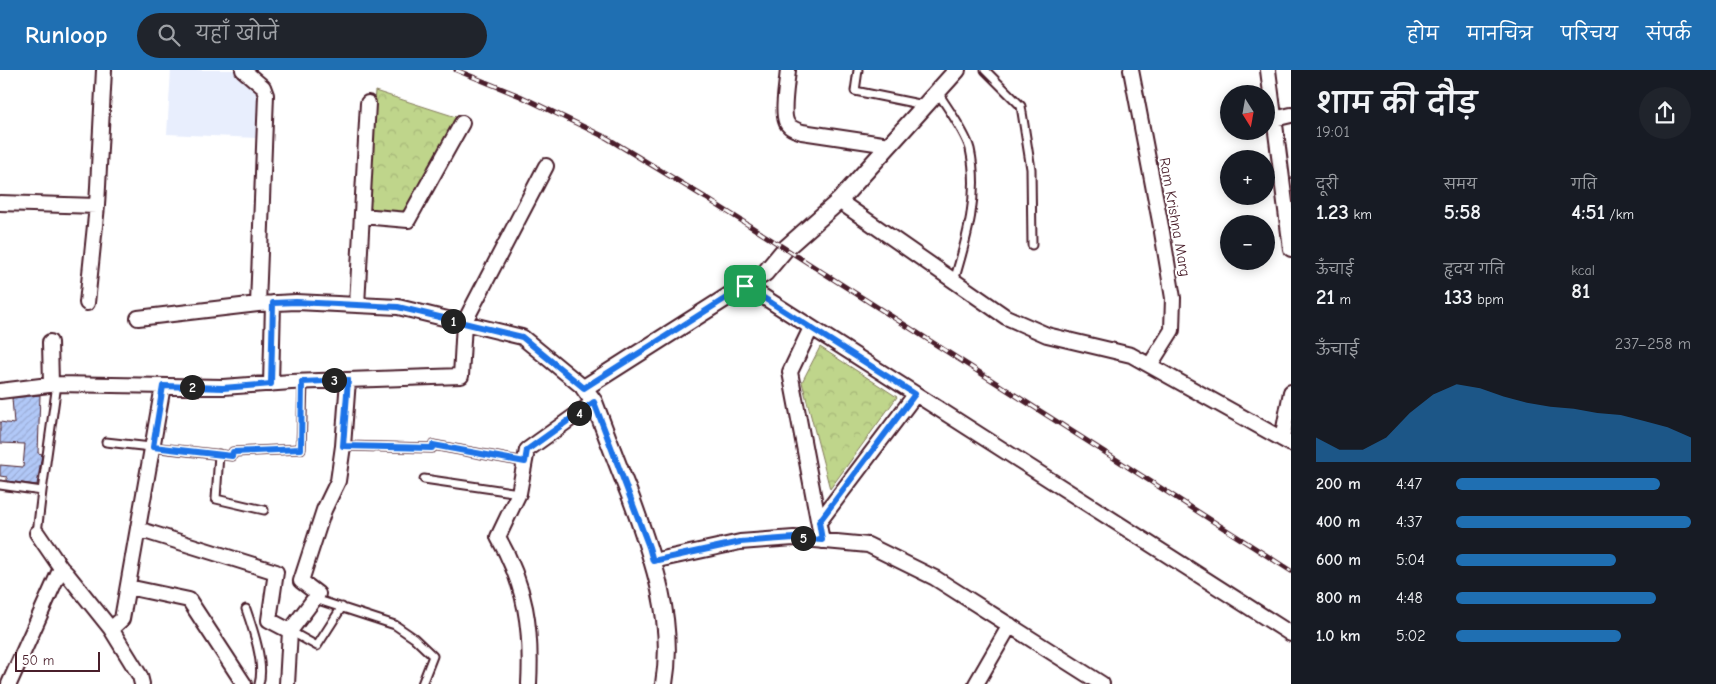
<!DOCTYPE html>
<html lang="hi">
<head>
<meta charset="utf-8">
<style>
  :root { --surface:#171b24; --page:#20242c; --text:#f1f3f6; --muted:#9ea1a6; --accent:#1f6fb2 }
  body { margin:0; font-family:"Comic Neue","Playpen Sans Deva",sans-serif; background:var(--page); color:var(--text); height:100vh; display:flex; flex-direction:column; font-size:19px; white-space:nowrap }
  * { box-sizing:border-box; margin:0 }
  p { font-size:16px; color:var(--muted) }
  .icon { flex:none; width:28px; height:28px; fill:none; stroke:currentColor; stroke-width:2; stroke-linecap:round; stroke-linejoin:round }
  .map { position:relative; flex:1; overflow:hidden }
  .details { display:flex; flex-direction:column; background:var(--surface); width:425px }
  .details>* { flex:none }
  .needle { width:32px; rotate:169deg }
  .tools { position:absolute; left:1220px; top:15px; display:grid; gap:10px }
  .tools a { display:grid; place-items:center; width:55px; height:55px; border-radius:50%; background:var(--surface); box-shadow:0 2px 12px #0003; font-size:25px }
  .scale { position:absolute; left:15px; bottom:12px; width:85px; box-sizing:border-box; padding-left:5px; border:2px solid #4a1f2b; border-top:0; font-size:14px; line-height:18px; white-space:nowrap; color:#4a1f2b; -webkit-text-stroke:4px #fff; paint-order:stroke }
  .pin { position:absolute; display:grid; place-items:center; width:42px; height:42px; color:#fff; margin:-21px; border-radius:10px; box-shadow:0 2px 8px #0006 }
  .km { position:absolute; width:25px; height:25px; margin:-12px; border-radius:50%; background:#222; color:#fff; font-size:14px; line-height:25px; text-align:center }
  .round { display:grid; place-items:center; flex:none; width:52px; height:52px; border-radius:26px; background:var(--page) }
  .summary { display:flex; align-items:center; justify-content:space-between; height:85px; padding:0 25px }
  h1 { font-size:28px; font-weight:600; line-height:38px }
  .stats { display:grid; grid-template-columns:repeat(3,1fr); gap:8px; height:85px; padding:5px 25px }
  .stats div { display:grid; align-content:center }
  .stats b { font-size:21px; font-weight:600 }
  .stats small { font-size:14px; font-weight:400 }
  .stats p { font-size:14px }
  .chart { height:140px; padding:10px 25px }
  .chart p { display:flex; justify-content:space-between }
  .chart svg { width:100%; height:90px; margin-top:5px; fill:var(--accent); opacity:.7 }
  ul { padding:0 25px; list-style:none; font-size:16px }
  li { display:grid; grid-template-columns:80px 60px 1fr; align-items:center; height:38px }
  li i { height:12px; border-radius:6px; background:var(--accent) }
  header { display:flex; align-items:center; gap:30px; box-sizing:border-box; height:70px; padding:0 25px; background:var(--accent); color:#fff }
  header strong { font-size:24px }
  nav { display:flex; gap:28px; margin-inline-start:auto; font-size:18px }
  .search { width:350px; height:45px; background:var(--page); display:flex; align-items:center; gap:12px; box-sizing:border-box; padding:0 18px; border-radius:28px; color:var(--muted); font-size:19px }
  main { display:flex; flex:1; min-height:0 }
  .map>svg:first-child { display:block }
</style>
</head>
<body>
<header>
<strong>Runloop</strong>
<div class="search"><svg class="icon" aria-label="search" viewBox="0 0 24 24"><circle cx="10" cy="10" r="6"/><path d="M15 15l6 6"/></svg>यहाँ खोजें</div>
<nav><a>होम</a><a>मानचित्र</a><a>परिचय</a><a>संपर्क</a></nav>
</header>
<main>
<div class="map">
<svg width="1291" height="614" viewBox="0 0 1291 614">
  <defs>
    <pattern id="park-crowns" width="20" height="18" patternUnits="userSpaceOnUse" patternTransform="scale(1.25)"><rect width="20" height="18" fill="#bfd58b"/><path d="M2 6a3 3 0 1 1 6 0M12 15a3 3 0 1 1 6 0" fill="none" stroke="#a6b678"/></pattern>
    <pattern id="building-hatch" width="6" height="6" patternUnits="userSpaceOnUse" patternTransform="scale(1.25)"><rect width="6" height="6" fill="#b1c8f7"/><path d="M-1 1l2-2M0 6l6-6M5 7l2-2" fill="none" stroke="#9aabd4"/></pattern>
  </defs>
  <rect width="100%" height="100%" fill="#fff"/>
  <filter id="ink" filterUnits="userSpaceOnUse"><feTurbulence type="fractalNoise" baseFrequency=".02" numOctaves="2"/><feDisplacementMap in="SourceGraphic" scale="10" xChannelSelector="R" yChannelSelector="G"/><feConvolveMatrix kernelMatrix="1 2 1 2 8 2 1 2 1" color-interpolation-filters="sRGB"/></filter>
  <g filter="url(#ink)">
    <path fill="#e8eefd" d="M 171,0 L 234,0 L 258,22 L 257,68 L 167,64 Z"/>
    <path fill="url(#park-crowns)" stroke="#847a5b" d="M 375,21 L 456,47 L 404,143 L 366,140 Z
      M 820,277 L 897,327 L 830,419 L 802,312 Z"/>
    <path fill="url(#building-hatch)" stroke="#4a1f2b" d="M 40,325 L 38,383 L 42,384 L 37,415 L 7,411 L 7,407 L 0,406 L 0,395 L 23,397 L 25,374 L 0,373 L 0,352 L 14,354 L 12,328 Z"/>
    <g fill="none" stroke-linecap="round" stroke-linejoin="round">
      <g stroke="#4a1f2b" stroke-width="11">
        <path id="service" d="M 858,0 L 855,21 L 924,35
          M 985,0 L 1021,36 L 1031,99 L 1032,175
          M 938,23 C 947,37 966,63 970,79 C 980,125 967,168 954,211
          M 106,372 L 232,386 L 233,382 L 301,379 L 303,312
          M 343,376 L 432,378 L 433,375 L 525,392
          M 219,384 L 216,429 L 264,440
          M 424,409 L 519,423
          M 0,415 L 42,421 L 37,463
          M 42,421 L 57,314
          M 315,529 L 395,555 L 414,568 L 433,586 L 422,614
          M 246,539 C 253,559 265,594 259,614
          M 290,561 L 317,576 L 342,537"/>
      </g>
      <g stroke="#4a1f2b" stroke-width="18">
        <path id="minor" d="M 243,0 L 263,17 L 266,25 L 258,234
          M 788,0 C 787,13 782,40 786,51 C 788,58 796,60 802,62 L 889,75
          M 1131,0 L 1162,162 L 1173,228 L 1172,260 L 1150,295
          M 1268,0 L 1291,179
          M 1274,49 L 1291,45
          M 839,131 L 1006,247 L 1047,265 L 1131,285 L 1291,374
          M 0,133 L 97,136
          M 362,146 L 408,150 L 462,53
          M 745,215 L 1291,564
          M 87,233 L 97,136 L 104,0
          M 357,235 L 368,33
          M 138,248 L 258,234 L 296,232 L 398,237 L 522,267 L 584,318
          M 811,258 L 790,302 L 822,471
          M 50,272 L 51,314
          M 271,314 L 273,233
          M 0,321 L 57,314 L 223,317 L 291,312 L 461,306 L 464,253 L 546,96
          M 1282,369 L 1291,322
          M 819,452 L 915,325
          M 138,459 L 276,502 L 269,550 L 290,561
          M 37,463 L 61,498 L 67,504 L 111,559 L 140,606 L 142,614
          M 653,491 L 740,472 L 794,468 L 868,475 L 935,508 L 1102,614
          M 128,517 L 189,530 L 244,614
          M 111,559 L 122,549 L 163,316
          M 9,614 L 61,498
          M 287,614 L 290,561 L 318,524 L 301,511 L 324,440 L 338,411 L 343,376 L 348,310
          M 529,614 C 532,559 526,516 498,467 L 519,423 L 527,380 L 594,332
          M 976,614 L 1010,555"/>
      </g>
      <g stroke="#4a1f2b" stroke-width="20">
        <path id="tertiary" d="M 664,614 C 675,550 653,488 631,428 C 618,396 606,364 594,332 L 584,318 L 765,203 L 786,178 L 839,131 L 957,0"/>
      </g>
      <use href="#service" stroke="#fff" stroke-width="7"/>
      <use href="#minor" stroke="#fff" stroke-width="14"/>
      <use href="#tertiary" stroke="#fff" stroke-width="16"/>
      <g stroke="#4a1f2b" stroke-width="5">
        <path id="rail" d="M 456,0 L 520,26 L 607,68 L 706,128 L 1291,501"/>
      </g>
      <use href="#rail" stroke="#fff" stroke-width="3" stroke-dasharray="9" stroke-linecap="butt"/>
    </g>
  </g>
  <g fill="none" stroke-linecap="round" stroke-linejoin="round" filter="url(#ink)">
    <g stroke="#fff" stroke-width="10">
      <path id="route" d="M 745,216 L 915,324 L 819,452 L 822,470 L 794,468 L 740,472 L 653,491 L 649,477 L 594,332 L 527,380 L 525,392 L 433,375 L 432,378 L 343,376 L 348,310 L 302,312 L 301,379 L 233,382 L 232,386 L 153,377 L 163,316 L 223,318 L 271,314 L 273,233 L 296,232 L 398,237 L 522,267 L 584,318 Z"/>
    </g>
    <use href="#route" stroke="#1a73e8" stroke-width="6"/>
  </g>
  <g text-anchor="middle" stroke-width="4" stroke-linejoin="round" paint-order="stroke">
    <g font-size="15" fill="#4a1f2b" stroke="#fff">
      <text transform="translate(1175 147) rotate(80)" y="5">Ram Krishna Marg</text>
    </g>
  </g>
</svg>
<div class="tools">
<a><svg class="needle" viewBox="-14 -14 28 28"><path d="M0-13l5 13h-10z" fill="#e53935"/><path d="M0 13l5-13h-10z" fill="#9ea1a6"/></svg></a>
<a>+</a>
<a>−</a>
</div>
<div class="scale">50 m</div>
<div class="pin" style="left:745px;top:216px;background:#1e9e55"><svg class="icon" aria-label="arrive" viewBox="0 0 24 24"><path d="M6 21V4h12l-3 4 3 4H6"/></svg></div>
<b class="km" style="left:453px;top:251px">1</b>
<b class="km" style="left:192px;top:317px">2</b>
<b class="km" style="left:334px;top:310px">3</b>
<b class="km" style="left:579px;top:343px">4</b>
<b class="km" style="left:803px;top:468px">5</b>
</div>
<section class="details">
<div class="summary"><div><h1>शाम की दौड़</h1><p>19:01</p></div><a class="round"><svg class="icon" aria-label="share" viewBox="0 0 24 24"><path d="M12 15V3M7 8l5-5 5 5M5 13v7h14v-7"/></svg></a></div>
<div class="stats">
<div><p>दूरी</p><b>1.23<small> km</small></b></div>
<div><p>समय</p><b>5:58</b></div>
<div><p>गति</p><b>4:51<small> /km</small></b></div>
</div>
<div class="stats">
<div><p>ऊँचाई</p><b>21<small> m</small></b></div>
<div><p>हृदय गति</p><b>133<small> bpm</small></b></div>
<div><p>kcal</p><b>81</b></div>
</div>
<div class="chart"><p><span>ऊँचाई</span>237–258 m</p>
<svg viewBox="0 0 160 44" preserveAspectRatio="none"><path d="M0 44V32L10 38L20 38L30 32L40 20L50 11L60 6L70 8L80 12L90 15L100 17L110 18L120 20L130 21L140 24L150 27L160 32V44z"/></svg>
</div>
<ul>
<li><b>200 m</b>4:47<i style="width:87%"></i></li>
<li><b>400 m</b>4:37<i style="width:100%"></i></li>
<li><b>600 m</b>5:04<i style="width:68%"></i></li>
<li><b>800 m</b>4:48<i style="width:85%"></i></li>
<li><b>1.0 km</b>5:02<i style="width:70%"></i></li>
</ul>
</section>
</main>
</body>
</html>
